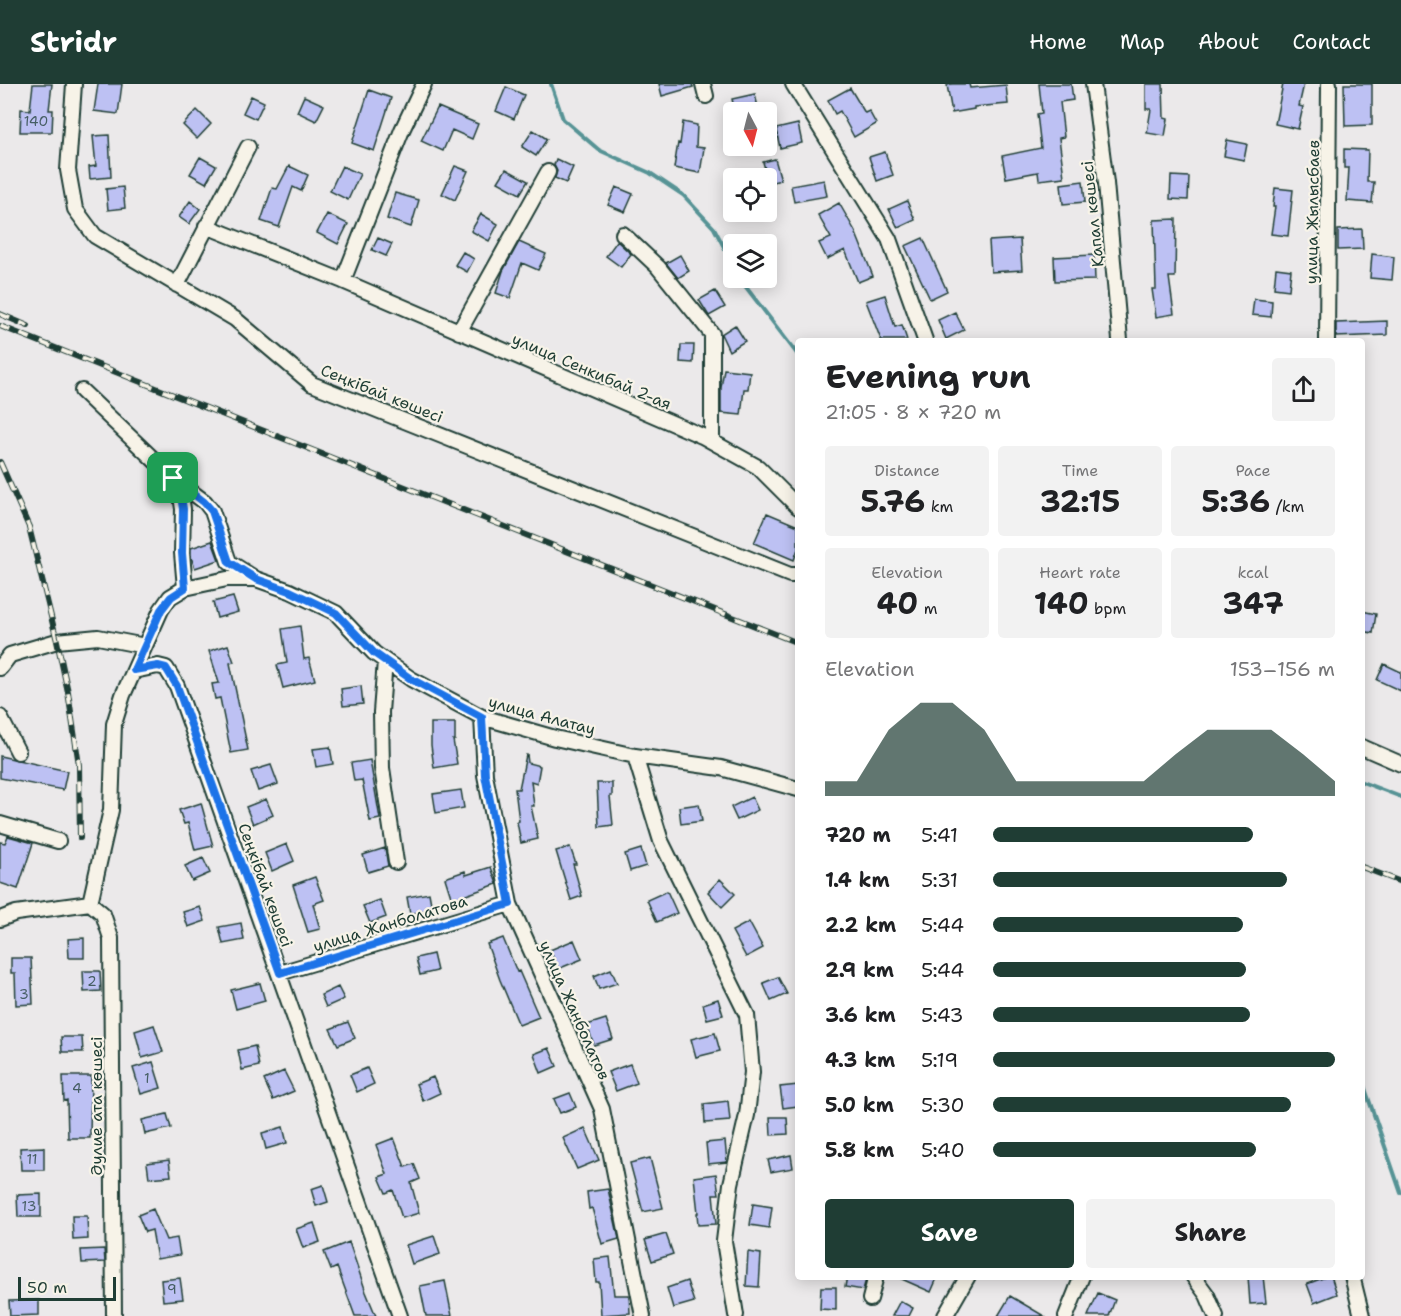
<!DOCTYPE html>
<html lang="en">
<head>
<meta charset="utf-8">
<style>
  :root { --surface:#fff; --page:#f2f2f2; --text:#202124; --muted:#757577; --accent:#1f3d34 }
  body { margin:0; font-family:"Shantell Sans",sans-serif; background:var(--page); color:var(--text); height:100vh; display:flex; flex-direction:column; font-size:22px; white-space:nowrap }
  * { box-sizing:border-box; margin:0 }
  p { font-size:20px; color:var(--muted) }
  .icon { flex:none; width:33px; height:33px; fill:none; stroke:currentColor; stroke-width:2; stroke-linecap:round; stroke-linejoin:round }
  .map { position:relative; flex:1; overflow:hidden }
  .details { position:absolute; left:795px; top:254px; width:570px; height:942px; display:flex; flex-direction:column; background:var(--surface); border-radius:6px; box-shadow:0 3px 15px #0003 }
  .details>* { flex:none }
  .needle { width:39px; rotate:173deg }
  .buttons { position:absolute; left:723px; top:18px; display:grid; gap:12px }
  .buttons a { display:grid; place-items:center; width:54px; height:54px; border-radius:6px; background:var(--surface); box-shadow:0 3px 15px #0003; font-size:30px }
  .scale { position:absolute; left:18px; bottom:15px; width:98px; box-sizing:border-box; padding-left:6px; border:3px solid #1f3d34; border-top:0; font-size:16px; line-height:21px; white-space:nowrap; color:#1f3d34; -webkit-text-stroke:4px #f7f3e8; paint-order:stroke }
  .pin { position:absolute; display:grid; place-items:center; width:51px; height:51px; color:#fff; margin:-26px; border-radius:12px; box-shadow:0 3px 9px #0006 }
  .round { display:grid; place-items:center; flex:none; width:63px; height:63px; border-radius:6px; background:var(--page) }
  .head { display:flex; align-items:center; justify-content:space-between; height:102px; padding:0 30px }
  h1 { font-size:33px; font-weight:700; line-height:45px }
  .figures { display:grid; grid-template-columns:repeat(3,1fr); gap:9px; height:102px; padding:6px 30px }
  .figures div { display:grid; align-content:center; border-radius:6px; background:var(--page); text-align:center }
  .figures b { font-size:30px; font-weight:700 }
  .figures small { font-size:16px; font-weight:400 }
  .figures p { font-size:16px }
  .chart { height:168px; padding:12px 30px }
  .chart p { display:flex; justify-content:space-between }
  .chart svg { width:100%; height:108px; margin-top:6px; fill:var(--accent); opacity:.7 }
  .action { display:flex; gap:12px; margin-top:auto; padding:12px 30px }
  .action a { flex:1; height:69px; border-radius:6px; background:var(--accent); color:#fff; font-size:24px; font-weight:700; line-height:69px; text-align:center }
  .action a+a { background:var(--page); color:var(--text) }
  ul { padding:0 30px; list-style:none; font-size:20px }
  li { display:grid; grid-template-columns:96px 72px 1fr; align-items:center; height:45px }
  li i { height:15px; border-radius:8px; background:var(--accent) }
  header { display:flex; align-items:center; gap:36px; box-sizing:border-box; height:84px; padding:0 30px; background:var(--accent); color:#fff }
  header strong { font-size:28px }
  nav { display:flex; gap:33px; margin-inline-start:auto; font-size:21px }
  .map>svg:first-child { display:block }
</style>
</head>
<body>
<header>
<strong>Stridr</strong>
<nav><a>Home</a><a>Map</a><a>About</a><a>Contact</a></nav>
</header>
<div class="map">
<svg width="1401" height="1232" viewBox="0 0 1401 1232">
  <rect width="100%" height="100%" fill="#ebe9ea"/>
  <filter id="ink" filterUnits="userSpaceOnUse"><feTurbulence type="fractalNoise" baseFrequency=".0167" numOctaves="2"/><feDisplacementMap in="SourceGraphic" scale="12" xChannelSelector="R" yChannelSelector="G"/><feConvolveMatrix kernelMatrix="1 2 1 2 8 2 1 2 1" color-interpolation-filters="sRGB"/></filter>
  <g filter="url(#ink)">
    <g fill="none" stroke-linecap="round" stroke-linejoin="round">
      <path stroke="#579395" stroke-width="4" d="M 551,0 L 563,35 L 599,66 L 650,89 L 683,111 L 714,144 L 734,182
        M 739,194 L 798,271
        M 1362,698 L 1401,713
        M 1362,996 L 1401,1109"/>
    </g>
    <path fill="#bdc1f3" stroke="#1f3d34" stroke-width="1.5" d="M 33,0 L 52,0 L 49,26 L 53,26 L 52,48 L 20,48 L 21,25 L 30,26 Z
      M 98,0 L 122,0 L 118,30 L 94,27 Z
      M 659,0 L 692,0 L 693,3 L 662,12 Z
      M 953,0 L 969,0 L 970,4 L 1006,1 L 1008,20 L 974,23 L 974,25 L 952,29 L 947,1 Z
      M 1039,0 L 1071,0 L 1073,16 L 1060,18 L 1064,53 L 1059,54 L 1064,93 L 1039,96 L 1038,88 L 1006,94 L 1002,72 L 1041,64 L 1037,30 L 1042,29 Z
      M 1146,0 L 1163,0 L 1164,34 L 1168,35 L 1165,52 L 1147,49 L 1151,25 L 1146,25 Z
      M 1283,0 L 1304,0 L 1299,22 L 1303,23 L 1298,45 L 1275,40 Z
      M 1344,0 L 1372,0 L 1372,41 L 1345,42 Z
      M 506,3 L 524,11 L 514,35 L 496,27 Z
      M 850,4 L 865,29 L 869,27 L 876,40 L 854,53 L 840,27 L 835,30 L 828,16 Z
      M 369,6 L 391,14 L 374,67 L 352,59 Z
      M 755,10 L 759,28 L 735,28 L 732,15 Z
      M 251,12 L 264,18 L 256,35 L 243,29 Z
      M 304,12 L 324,21 L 316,37 L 297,28 Z
      M 438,23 L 478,40 L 472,55 L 452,46 L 443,67 L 421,57 Z
      M 197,26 L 211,40 L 197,55 L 183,41 Z
      M 683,38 L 697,41 L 696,63 L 704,64 L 700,89 L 674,84 L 678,59 L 680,60 Z
      M 798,40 L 802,59 L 780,64 L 776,45 Z
      M 533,46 L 547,55 L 536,72 L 522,63 Z
      M 109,51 L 111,93 L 90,95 L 89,83 L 96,82 L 93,52 Z
      M 1227,56 L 1247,60 L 1244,76 L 1224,72 Z
      M 1344,65 L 1368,66 L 1367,98 L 1374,98 L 1372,119 L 1347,117 L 1349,84 L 1344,84 Z
      M 885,68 L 893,91 L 877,97 L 869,73 Z
      M 200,73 L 216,82 L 206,99 L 190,90 Z
      M 556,75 L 573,83 L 566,99 L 555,94 L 557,87 L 554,81 Z
      M 775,75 L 781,96 L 769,99 L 763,78 Z
      M 289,82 L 308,91 L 301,107 L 293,103 L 279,143 L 261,137 L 272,104 L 277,105 Z
      M 342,82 L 360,90 L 348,116 L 330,107 Z
      M 455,82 L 468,87 L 455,116 L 442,110 Z
      M 506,85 L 528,97 L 520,110 L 498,98 Z
      M 1171,92 L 1189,93 L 1188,116 L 1170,115 Z
      M 824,96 L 827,112 L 794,118 L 791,102 Z
      M 1083,97 L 1085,118 L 1063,120 L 1061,100 Z
      M 123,103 L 125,124 L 108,126 L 106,105 Z
      M 616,103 L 633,110 L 625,128 L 608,121 Z
      M 1275,104 L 1293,106 L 1288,152 L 1271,150 L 1275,123 L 1273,123 Z
      M 395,109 L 419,116 L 411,143 L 387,135 Z
      M 190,117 L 200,125 L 189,140 L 179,133 Z
      M 907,117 L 915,136 L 898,144 L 889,125 Z
      M 839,119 L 855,147 L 873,192 L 858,198 L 845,166 L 827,175 L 819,159 L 831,154 L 818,131 Z
      M 327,130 L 348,140 L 338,160 L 317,149 Z
      M 481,130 L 498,140 L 489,157 L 471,147 Z
      M 1176,135 L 1175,193 L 1169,193 L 1174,230 L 1156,233 L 1152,205 L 1156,205 L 1154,136 Z
      M 1362,145 L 1363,165 L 1338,166 L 1338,146 Z
      M 378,154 L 392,160 L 386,172 L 372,166 Z
      M 923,154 L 947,207 L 930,215 L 905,162 Z
      M 1020,155 L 1022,186 L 991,188 L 989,157 Z
      M 617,157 L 631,170 L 621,183 L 606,172 Z
      M 519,158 L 546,170 L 538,186 L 522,179 L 510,214 L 496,209 L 503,187 Z
      M 463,168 L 474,175 L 467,188 L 455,181 Z
      M 1372,170 L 1394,173 L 1392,196 L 1370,194 Z
      M 680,171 L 689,187 L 678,194 L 666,179 Z
      M 1094,171 L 1095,196 L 1055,197 L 1054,173 Z
      M 1276,184 L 1291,186 L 1289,206 L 1274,204 Z
      M 715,207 L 725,223 L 709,232 L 699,216 Z
      M 885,211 L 895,243 L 902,241 L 907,256 L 881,256 L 866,217 Z
      M 1254,215 L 1272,217 L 1271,233 L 1252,231 Z
      M 955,228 L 964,246 L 946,255 L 938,236 Z
      M 1387,237 L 1387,251 L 1336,253 L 1336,239 Z
      M 735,241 L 745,257 L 729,267 L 721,250 Z
      M 681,261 L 694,261 L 693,279 L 680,278 Z
      M 724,285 L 750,288 L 748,305 L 744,305 L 741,331 L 721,329 L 721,304 Z
      M 767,429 L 798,442 L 798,465 L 794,476 L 754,459 Z
      M 212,457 L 219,476 L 195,484 L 191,473 L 191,464 Z
      M 233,513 L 238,528 L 217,534 L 213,518 Z
      M 1362,527 L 1376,530 L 1373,549 L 1362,547 Z
      M 300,542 L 304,575 L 309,574 L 315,596 L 283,604 L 277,581 L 287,579 L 282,545 Z
      M 228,561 L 234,578 L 230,579 L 248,666 L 231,669 L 220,614 L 215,615 L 212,600 L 219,599 L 209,567 Z
      M 1384,580 L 1401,588 L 1401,607 L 1377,596 Z
      M 361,602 L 363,620 L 343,622 L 341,605 Z
      M 431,639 L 455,639 L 455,656 L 453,656 L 457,680 L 434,684 L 431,661 Z
      M 330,663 L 333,680 L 316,683 L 313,665 Z
      M 526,671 L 527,671 L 528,679 L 540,682 L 537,699 L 531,697 L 534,722 L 531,722 L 538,755 L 521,759 L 517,738 L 519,737 L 515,705 L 519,705 Z
      M 0,672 L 67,687 L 63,706 L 0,694 Z
      M 370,676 L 380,735 L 370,737 L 362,696 L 354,697 L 351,679 Z
      M 271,681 L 278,700 L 258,707 L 251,687 Z
      M 597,699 L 612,699 L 612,712 L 610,712 L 613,741 L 599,743 Z
      M 461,706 L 464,724 L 436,729 L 433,710 Z
      M 752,713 L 758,726 L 737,736 L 731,723 Z
      M 266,715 L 273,731 L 253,740 L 246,723 Z
      M 201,719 L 213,762 L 195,766 L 188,739 L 184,740 L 179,726 Z
      M 699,720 L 702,737 L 681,740 L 679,723 Z
      M 8,752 L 33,759 L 18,805 L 0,799 L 0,758 L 5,759 Z
      M 287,760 L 294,777 L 272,787 L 265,769 Z
      M 570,763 L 576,780 L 573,780 L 582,812 L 571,816 L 556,767 Z
      M 385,764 L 388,782 L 368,788 L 363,771 Z
      M 641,765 L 646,782 L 630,787 L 625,770 Z
      M 203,774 L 210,789 L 192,797 L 185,782 Z
      M 491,783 L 497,800 L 452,816 L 445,794 L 465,787 L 466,791 Z
      M 315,793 L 324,816 L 313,820 L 320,845 L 308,848 L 293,801 Z
      M 720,795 L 735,810 L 722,823 L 708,808 Z
      M 667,807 L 677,829 L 657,838 L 647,816 Z
      M 429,809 L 432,825 L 410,830 L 407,813 Z
      M 380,816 L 386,833 L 370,839 L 363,822 Z
      M 200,823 L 205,837 L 188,843 L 183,828 Z
      M 749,838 L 763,864 L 746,873 L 732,847 Z
      M 241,839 L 244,856 L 223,860 L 219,843 Z
      M 84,854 L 84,874 L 69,874 L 68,855 Z
      M 503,854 L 517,888 L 519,887 L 539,933 L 519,941 L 500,896 L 487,860 Z
      M 574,856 L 582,875 L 558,885 L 550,866 Z
      M 433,870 L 437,887 L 420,891 L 416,874 Z
      M 11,874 L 31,874 L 33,920 L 16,921 L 15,889 L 11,889 Z
      M 611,885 L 617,899 L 599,905 L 594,892 Z
      M 83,887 L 100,887 L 101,907 L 84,908 Z
      M 778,893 L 787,910 L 771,917 L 763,899 Z
      M 260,899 L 265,917 L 236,925 L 231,906 Z
      M 338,903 L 344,915 L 326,923 L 321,911 Z
      M 718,915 L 723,931 L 707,935 L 703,920 Z
      M 606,935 L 613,955 L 594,961 L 587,941 Z
      M 348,938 L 355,954 L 338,961 L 330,945 Z
      M 154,941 L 163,968 L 142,974 L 135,947 Z
      M 715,949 L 720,967 L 696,973 L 691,955 Z
      M 61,953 L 82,953 L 83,968 L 62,968 Z
      M 255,962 L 259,982 L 242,986 L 238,966 Z
      M 549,964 L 557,982 L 541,989 L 534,970 Z
      M 153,978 L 161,1004 L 141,1010 L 133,984 Z
      M 630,980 L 637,999 L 616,1007 L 608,988 Z
      M 367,984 L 374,1000 L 357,1008 L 350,991 Z
      M 284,987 L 294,1007 L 273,1016 L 264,996 Z
      M 63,992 L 91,992 L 90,1054 L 68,1054 L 67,1016 L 64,1017 Z
      M 433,993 L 440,1009 L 423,1017 L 416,1000 Z
      M 798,1001 L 798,1022 L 783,1024 L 780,1003 Z
      M 570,1009 L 576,1023 L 560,1029 L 554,1015 Z
      M 728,1017 L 730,1037 L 705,1039 L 704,1020 Z
      M 167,1030 L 171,1044 L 145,1050 L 142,1036 Z
      M 770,1033 L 787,1033 L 788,1050 L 771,1051 Z
      M 283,1043 L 287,1059 L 266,1065 L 262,1049 Z
      M 585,1044 L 599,1076 L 577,1085 L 563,1054 Z
      M 394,1054 L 405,1083 L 414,1080 L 420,1095 L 411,1099 L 419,1129 L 402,1134 L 393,1106 L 386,1109 L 379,1093 L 387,1090 L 376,1061 Z
      M 725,1057 L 727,1078 L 708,1080 L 706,1059 Z
      M 44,1063 L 44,1086 L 21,1086 L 20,1064 Z
      M 791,1071 L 793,1084 L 771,1088 L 768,1076 Z
      M 650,1074 L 663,1124 L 643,1128 L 630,1079 Z
      M 169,1076 L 171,1092 L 149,1094 L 147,1079 Z
      M 716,1090 L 719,1110 L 713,1110 L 716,1140 L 698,1141 L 697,1129 L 698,1129 L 694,1093 Z
      M 323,1101 L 328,1118 L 316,1122 L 311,1105 Z
      M 608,1105 L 619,1155 L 602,1160 L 592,1124 L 589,1125 L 587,1108 Z
      M 41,1110 L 41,1133 L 18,1133 L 17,1111 Z
      M 753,1120 L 772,1123 L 769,1144 L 750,1141 Z
      M 153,1125 L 166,1156 L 177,1154 L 180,1171 L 157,1175 L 152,1146 L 145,1148 L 138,1131 Z
      M 72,1132 L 87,1132 L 88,1155 L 73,1156 Z
      M 314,1139 L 320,1158 L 303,1164 L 296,1145 Z
      M 666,1150 L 673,1170 L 652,1177 L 645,1156 Z
      M 434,1152 L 440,1170 L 412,1180 L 406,1161 Z
      M 349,1158 L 366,1208 L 376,1232 L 355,1232 L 337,1183 L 331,1186 L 324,1168 Z
      M 104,1165 L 105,1178 L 82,1179 L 81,1166 Z
      M 748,1168 L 761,1170 L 759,1203 L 746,1202 Z
      M 610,1173 L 614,1211 L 629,1211 L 630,1229 L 601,1231 L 599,1198 L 596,1198 L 594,1175 Z
      M 847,1192 L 867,1192 L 863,1206 L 845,1203 Z
      M 895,1192 L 938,1192 L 931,1208 Z
      M 1248,1192 L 1263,1192 L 1266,1219 L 1250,1220 Z
      M 1328,1192 L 1331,1192 L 1337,1210 L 1314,1219 L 1307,1200 Z
      M 180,1194 L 183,1215 L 163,1217 L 161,1196 Z
      M 445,1197 L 452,1232 L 426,1232 L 420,1202 Z
      M 687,1197 L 694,1218 L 673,1224 L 667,1204 Z
      M 821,1203 L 836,1203 L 836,1226 L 820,1225 Z
      M 1098,1209 L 1115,1216 L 1109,1232 L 1088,1232 Z
      M 1010,1212 L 1044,1232 L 998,1232 Z
      M 39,1216 L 39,1231 L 10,1232 L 9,1217 Z
      M 900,1217 L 913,1224 L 909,1232 L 892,1232 Z"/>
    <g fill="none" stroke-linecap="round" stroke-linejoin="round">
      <g stroke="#1f3d34" stroke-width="18">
        <path id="minor" d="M 74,0 L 68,86 L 75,125 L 95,152 L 235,235 L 312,300 L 790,491 L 798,491
          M 703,0 L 706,12
          M 793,0 L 889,155 L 925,256
          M 1093,0 L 1106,99 L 1120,256
          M 206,142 L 343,197 L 702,352 L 758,383 L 798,423
          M 623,150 L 658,183 L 712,250 L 712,357
          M 343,197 L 402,46 L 424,0
          M 177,201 L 248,63
          M 459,248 L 548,88
          M 1327,256 L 1329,0
          M 82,307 L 173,394 L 181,412 L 183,425 L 182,469 L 185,504
          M 174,395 L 205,418 L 212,427 L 229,478 L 256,495
          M 385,577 L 381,628 L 382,684 L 396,778
          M 0,584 L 10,571 L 57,557 L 98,553 L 145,562
          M 134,587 L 158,582 L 166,584 L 177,602 L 400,1232
          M 0,633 L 18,668
          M 482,633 L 485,691 L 510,820 L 602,1025 L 643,1232
          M 1362,663 L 1401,680
          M 635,672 L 661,757 L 747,931 L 752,988 L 747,1031 L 731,1100 L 724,1157 L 736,1231
          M 0,740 L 58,757
          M 90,819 L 103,830 L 111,854 L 114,1232
          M 0,835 L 16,829 L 90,819 L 111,726 L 114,640 L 123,611 L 161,526 L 170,513 L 185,504 L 227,495 L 256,495 L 290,507 L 336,529 L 374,569 L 411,595 L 482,633 L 555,654 L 635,672 L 721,684 L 798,705
          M 280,889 L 510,820
          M 1193,1192 L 1207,1211 L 1216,1232
          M 1352,1192 L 1362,1232
          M 870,1215 L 876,1192
          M 945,1232 L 968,1192
          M 1066,1232 L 1082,1192"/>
      </g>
      <use href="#minor" stroke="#f7f3e8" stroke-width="14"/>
      <g stroke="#1f3d34" stroke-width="6">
        <path id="rail" d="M 0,230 L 28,242
          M 0,242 L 798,559
          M 0,378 L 29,443 L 57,557 L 68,608 L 79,681 L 80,754
          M 1362,783 L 1401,798"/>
      </g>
      <use href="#rail" stroke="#f7f3e8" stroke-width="4" stroke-dasharray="11" stroke-linecap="butt"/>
    </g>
  </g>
  <g fill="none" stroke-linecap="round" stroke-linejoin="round" filter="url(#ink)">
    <g stroke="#fff" stroke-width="12">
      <path id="route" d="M 173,394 L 204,418 L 212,427 L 229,478 L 256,495 L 290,507 L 336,529 L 374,569 L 411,595 L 482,633 L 485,691 L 510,820 L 280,889 L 177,602 L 166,584 L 158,582 L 134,586 L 161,526 L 171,513 L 185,504 L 182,469 L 183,425 L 181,412 Z"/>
    </g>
    <use href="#route" stroke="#1a73e8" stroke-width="8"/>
  </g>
  <g text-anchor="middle" stroke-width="4.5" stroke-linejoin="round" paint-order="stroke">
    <g font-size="14" fill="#465e64">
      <text x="36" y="42">140</text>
      <text x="92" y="902">2</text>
      <text x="24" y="915">3</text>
      <text x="147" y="999">1</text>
      <text x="77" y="1009">4</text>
      <text x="32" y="1080">11</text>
      <text x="29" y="1127">13</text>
      <text x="172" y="1210">9</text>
    </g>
    <g font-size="16" fill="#1f3d34" stroke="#f7f3e8">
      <text transform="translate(1312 128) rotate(-89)" y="6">улица Жылысбаев</text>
      <text transform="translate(1092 130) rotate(-96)" y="6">Қапал көшесі</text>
      <text transform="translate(592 287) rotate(23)" y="6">улица Сенкибай 2-ая</text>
      <text transform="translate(382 309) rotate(22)" y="6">Сеңкібай көшесі</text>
      <text transform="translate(542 631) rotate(15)" y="6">улица Алатау</text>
      <text transform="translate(266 801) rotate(70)" y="6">Сеңкібай көшесі</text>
      <text transform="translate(390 839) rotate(-17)" y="6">улица Жанболатова</text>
      <text transform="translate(575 926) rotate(66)" y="6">улица Жанболатов</text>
      <text transform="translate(96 1022) rotate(-90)" y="6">Әулие ата көшесі</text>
    </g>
  </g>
</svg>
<div class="buttons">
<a><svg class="needle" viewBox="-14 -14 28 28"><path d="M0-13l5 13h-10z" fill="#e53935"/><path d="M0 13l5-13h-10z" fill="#757577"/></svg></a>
<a><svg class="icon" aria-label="locate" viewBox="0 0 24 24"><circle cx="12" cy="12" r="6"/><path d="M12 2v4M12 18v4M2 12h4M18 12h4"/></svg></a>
<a><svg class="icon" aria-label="layers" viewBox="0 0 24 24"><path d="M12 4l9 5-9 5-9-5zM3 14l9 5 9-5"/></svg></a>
</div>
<div class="scale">50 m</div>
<div class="pin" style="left:173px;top:394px;background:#1e9e55"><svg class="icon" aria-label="arrive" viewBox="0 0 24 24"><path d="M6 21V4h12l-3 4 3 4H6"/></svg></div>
<section class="details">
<div class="head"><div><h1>Evening run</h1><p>21:05 · 8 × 720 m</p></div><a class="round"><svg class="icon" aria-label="share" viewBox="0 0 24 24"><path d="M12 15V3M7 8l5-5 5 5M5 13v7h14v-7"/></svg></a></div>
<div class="figures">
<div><p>Distance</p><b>5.76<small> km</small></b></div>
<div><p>Time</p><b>32:15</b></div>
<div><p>Pace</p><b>5:36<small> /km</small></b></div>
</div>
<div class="figures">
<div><p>Elevation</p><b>40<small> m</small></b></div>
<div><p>Heart rate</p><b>140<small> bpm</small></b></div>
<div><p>kcal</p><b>347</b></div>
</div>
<div class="chart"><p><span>Elevation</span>153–156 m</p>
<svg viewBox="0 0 160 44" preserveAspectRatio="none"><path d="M0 44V38L10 38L20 17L30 6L40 6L50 17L60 38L70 38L80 38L90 38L100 38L110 27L120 17L130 17L140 17L150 27L160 38V44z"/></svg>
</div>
<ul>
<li><b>720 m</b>5:41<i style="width:76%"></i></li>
<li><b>1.4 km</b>5:31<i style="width:86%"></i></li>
<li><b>2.2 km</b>5:44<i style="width:73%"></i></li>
<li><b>2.9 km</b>5:44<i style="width:74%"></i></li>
<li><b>3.6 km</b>5:43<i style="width:75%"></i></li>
<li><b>4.3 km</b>5:19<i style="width:100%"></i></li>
<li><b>5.0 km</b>5:30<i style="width:87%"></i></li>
<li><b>5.8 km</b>5:40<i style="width:77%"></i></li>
</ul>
<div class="action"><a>Save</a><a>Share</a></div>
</section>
</div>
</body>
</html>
